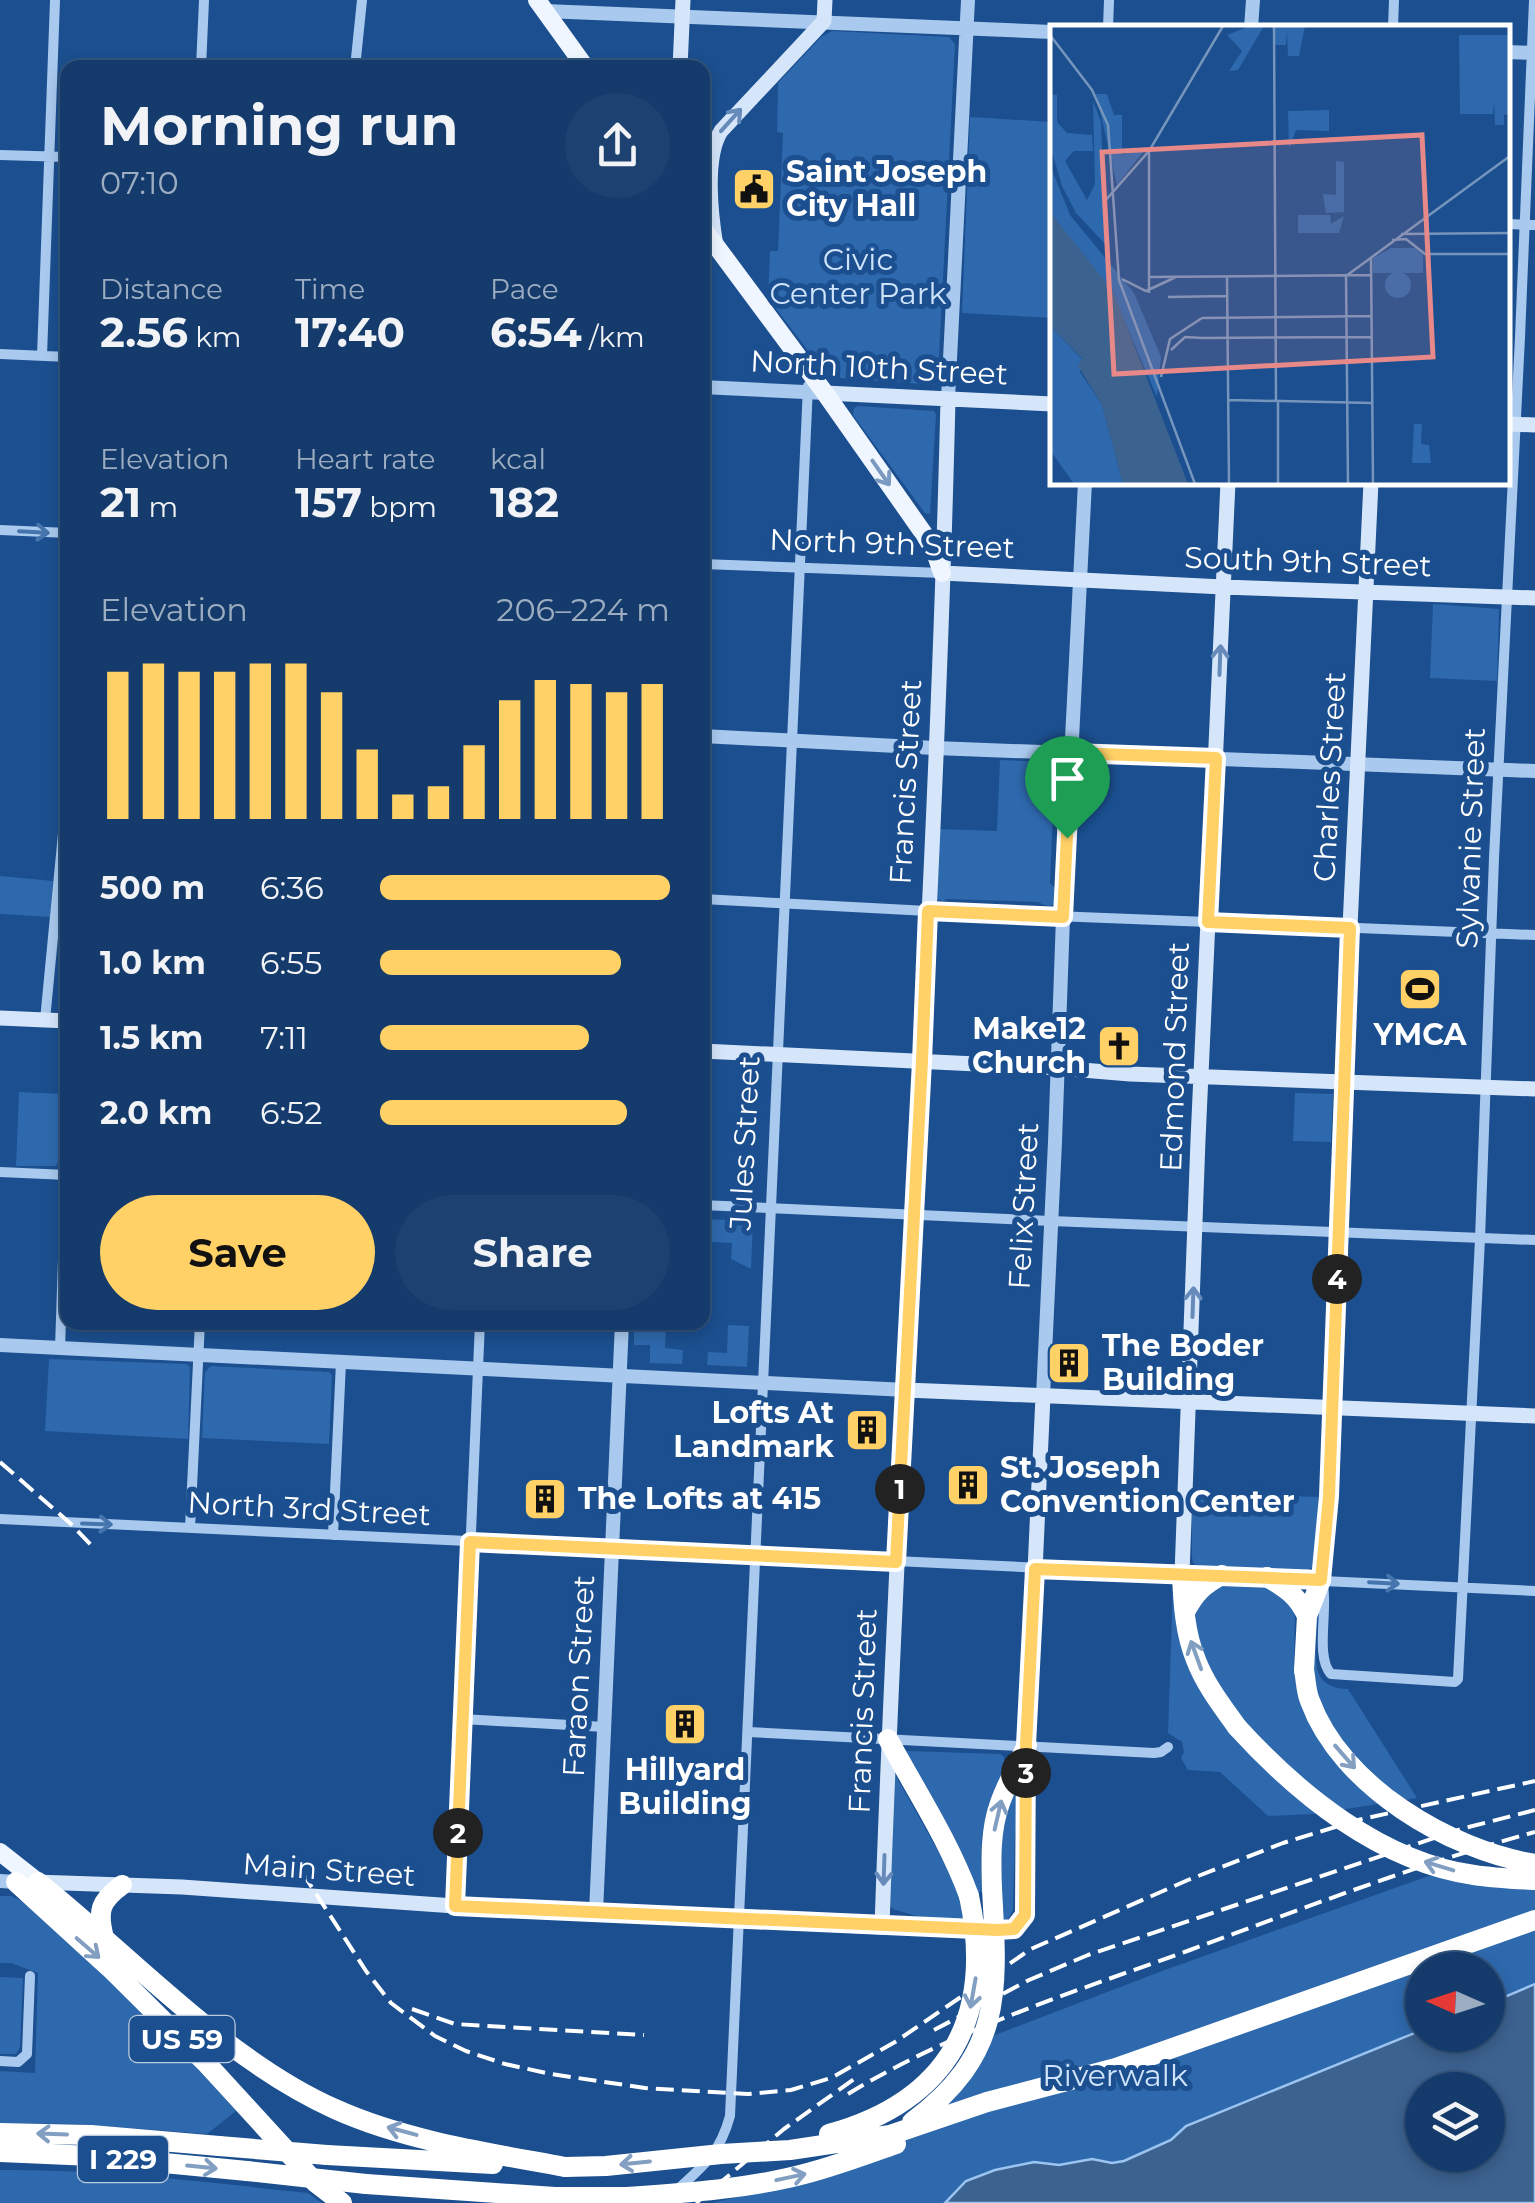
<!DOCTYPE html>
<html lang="en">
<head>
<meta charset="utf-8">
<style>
  :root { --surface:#143b6b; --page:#1d4271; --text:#f1f3f6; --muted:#9dadc1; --line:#33557e; --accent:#ffd166 }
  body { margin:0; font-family:Montserrat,sans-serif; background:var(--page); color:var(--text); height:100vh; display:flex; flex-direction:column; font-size:38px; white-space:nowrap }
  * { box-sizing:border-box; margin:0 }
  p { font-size:32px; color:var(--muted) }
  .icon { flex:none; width:55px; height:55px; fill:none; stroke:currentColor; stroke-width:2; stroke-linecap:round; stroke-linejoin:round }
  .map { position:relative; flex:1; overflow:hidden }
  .panel { position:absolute; left:60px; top:60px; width:650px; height:1270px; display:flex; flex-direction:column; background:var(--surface); border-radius:20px; box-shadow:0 5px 15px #0003,0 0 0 2px var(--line) }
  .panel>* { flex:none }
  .needle { width:65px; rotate:273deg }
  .buttons { position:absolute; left:1405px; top:1952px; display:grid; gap:20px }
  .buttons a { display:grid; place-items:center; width:100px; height:100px; border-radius:50%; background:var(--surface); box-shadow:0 5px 15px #0003,0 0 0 2px var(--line); font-size:50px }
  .pin { position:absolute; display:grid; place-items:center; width:85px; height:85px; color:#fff; margin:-102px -42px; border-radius:50% 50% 50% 0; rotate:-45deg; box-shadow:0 0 10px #0007 }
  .pin .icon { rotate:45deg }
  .km { position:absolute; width:50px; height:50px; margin:-25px; border-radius:50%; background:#222; color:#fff; font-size:28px; line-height:50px; text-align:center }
  .round { display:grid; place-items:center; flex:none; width:105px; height:105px; border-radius:52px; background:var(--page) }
  .overview { display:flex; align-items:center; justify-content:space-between; height:170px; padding:0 40px }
  h1 { font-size:55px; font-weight:700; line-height:75px }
  .metrics { display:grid; grid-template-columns:repeat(3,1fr); gap:15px; height:170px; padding:10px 40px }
  .metrics div { display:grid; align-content:center }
  .metrics b { font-size:42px; font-weight:700 }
  .metrics small { font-size:28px; font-weight:400 }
  .metrics p { font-size:28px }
  .chart { height:280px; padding:20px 40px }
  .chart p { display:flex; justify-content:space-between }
  .chart svg { width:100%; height:180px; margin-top:10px; stroke:var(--accent); stroke-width:6 }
  .cta { display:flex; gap:20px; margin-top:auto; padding:20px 40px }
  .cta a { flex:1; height:115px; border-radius:60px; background:var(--accent); color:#111; font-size:40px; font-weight:700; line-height:115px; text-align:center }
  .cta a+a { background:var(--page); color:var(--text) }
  ul { padding:0 40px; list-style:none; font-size:32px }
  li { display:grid; grid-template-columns:160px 120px 1fr; align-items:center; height:75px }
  li i { height:25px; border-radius:12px; background:var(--accent) }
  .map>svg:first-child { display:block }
</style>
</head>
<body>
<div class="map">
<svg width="1535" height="2203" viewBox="0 0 1535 2203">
  <rect width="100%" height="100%" fill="#1b4f8f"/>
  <path fill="#2e69ad" d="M 832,31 L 949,37 L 955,44 L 938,376 L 934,385 L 828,377 L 768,298 L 770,251 L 778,251 L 783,133 L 777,132 L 778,83 L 821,37 Z
    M 970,117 L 1052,122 L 1052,318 L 962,313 Z
    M 858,406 L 934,411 L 936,415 L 930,514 L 925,513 L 853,415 L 854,408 Z
    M 1433,604 L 1499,609 L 1497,681 L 1430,678 Z
    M 1055,758 L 1064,767 L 1061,780 L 1054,786 L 1050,883 L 1058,892 L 1058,902 C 1050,908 1046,906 1038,902 L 947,899 L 943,901 L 935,899 L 937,829 L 997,831 L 1000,760 L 1045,762 Z
    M 0,876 L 53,881 L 50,917 L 0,914 Z
    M 19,1092 L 62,1094 L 59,1160 L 56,1166 L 16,1166 Z
    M 1295,1093 L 1333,1094 L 1331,1142 L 1293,1141 Z
    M 704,1219 L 753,1221 L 751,1269 L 731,1259 L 732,1243 L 712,1242 L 712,1236 L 703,1235 Z
    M 728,1325 L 749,1326 L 747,1367 L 707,1365 L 708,1352 L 727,1353 Z
    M 634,1326 L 666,1328 L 665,1348 L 683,1350 L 682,1364 L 650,1363 L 650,1345 L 634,1345 Z
    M 49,1359 L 187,1364 L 190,1367 L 188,1439 L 45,1431 Z
    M 211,1366 L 329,1372 L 332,1375 L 329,1444 L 202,1438 L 205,1372 Z
    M 1192,1492 L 1318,1497 L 1315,1565 L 1305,1572 L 1197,1566 L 1193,1563 L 1192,1557 Z
    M 1173,1584 L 1211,1673 L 1200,1645 L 1193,1608 L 1219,1586 L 1268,1588 L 1293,1606 L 1295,1615 L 1294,1666 L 1298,1686 L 1308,1662 L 1320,1596 C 1319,1614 1311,1661 1320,1676 C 1325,1686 1338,1689 1348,1689 L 1417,1798 L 1314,1814 L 1268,1816 L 1220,1772 L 1188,1770 L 1181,1758 L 1184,1752 L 1182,1742 L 1168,1733 Z
    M 907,1751 L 1000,1754 L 1004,1757 C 1006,1782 990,1804 984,1827 C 979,1849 981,1870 982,1892 L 973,1893 L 903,1753 Z
    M 1024,1757 L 1022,1816 L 1015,1831 L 1013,1910 L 1006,1923 L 998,1925 L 998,1841 Z
    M 892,1769 L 957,1885 L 966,1925 L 942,1924 L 893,1909 L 890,1906 Z
    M 1434,1874 L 1535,1883 L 1535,1984 L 1488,2004 L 1488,1970 L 1422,1970 L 1422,2030 L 1186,2126 L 1171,2140 L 1124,2161 L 1112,2163 L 1092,2159 L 1059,2165 L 1034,2162 L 995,2170 L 966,2181 L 945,2203 L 712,2203 L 804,2181 L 907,2128 L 987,2038 L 1162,1971 Z
    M 0,1896 L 11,1896 L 26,1903 L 175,2042 L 236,2111 L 207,2134 L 77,2124 L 0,2123 L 0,2071 L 35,2073 L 38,1973 L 11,1963 L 0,1963 Z
    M 0,1977 L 23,1978 L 20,2047 L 16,2054 L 0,2054 Z
    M 0,2170 C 103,2169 205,2182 308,2193 L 322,2203 L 0,2203 Z"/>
  <path fill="#3c6290" stroke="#9cc4f0" stroke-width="2.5" fill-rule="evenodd" d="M 1535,1984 L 1535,2203 L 945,2203 L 966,2181 L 995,2170 L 1034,2162 L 1059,2165 L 1092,2159 L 1112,2163 L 1124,2161 L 1171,2140 L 1186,2126 L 1422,2030 L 1422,2035 L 1488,2035 L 1488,2004 ZM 1422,2090 L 1488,2090 L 1488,2155 L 1422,2155 Z"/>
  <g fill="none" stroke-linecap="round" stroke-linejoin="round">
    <path stroke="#a9c9ee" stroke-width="10" d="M 1108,28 L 1109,0
      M 1393,28 L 1394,0
      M 201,68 L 204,0
      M 355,68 L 362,0
      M 0,155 L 68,157
      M 1508,224 L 1535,225
      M 0,354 L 68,357
      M 42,356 L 55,0
      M 0,530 L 68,533
      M 702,564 L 942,573
      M 702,899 L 928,911 L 1535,935
      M 45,1020 L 68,782
      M 0,1172 L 67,1175
      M 702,1205 L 1051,1221 L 1535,1240
      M 60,1348 L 68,1111
      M 0,1519 L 1535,1591
      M 190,1528 L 200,1322
      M 333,1535 L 341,1362
      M 1323,1586 C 1328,1610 1315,1657 1331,1674 L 1455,1682 L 1458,1679 L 1480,1239 L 1494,858 L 1520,337 L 1534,0
      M 462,1719 L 605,1727
      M 748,1732 L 1154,1753 L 1161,1752 L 1168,1747
      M 455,1906 L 480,1322
      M 0,2061 L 18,2062 L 27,2054 L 30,1976
      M 678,2189 C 706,2164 720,2152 730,2116 L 808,386"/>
    <path stroke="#a9c9ee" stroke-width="14" d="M 545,11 L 1052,32
      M 1251,28 L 1253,0
      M 1508,52 L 1535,53
      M 702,387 L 825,393
      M 948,399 L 968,0
      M 702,736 L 935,748 L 1535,771
      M 0,1345 L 906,1390
      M 1043,1396 L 1055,1142 L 1063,917 L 1085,482
      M 0,1881 L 16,1882
      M 596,1913 L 622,1322"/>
    <path stroke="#d6e6fa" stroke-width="15" d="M 680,68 L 683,0
      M 716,246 C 711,216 704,158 721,131 L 824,21 L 825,0
      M 825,393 L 1052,404
      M 1508,424 L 1535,425
      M 942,573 L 1223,587 L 1535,598
      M 0,1018 L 68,1021
      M 702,1051 L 1058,1068 L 1130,1074 L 1535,1089
      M 906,1390 L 1535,1416
      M 1182,1574 L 1198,1140 L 1228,482
      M 1321,1580 L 1326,1548 L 1329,1496 L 1350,927 L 1371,482
      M 35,1882 L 182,1887 L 455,1906 L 882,1927 L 1014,1929 L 1025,1915 L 1027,1745 L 1043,1396
      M 882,1927 C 899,1417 936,908 948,399"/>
    <path stroke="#f0f6ff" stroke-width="18" d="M 537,0 L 586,68
      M 702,227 L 825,393 L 924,534 L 935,552 L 942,573
      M 0,1852 L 38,1882"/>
    <path stroke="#fff" stroke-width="20" d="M 1182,1574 C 1183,1602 1185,1634 1196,1660 C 1205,1684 1222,1706 1237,1727
      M 1267,1577 C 1286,1588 1298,1596 1307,1616
      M 1185,1612 C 1195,1593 1204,1584 1222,1575
      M 1304,1670 L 1307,1616 L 1321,1580
      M 888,1739 C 916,1791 949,1841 969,1896
      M 16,1882 L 110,1968 L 207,2064 L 315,2182 L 342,2203
      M 38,1882 C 132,1957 225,2060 335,2109 C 406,2141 490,2153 565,2167
      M 992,1889 C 991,1861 990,1830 1000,1803 C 1007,1783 1018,1764 1027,1745
      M 104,1938 C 97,1911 100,1901 122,1885
      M 0,2133 L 91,2135 L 219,2146
      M 0,2152 L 92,2156 L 247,2171
      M 327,2155 L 493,2164
      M 366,2184 L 555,2197 L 625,2197"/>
    <path stroke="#fff" stroke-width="4" stroke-dasharray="18 8" stroke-linecap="butt" d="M 0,1462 L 71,1524 L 95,1549
      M 302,1872 L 366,1971 L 391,2003 L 435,2036 L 466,2051 L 505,2064 L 551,2074 L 645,2088 L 748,2094 L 791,2090 L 831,2078 L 895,2042 L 1031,1949 L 1188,1880 L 1283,1843 L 1358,1820 L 1535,1781
      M 412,2009 L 455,2024 L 644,2035
      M 934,2030 L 1029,1980 L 1088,1955 L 1461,1829 L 1535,1810
      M 848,2094 C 955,2029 1074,1992 1190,1950 C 1304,1908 1418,1864 1535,1832
      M 696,2203 L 784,2129 L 857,2077"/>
    <path stroke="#fff" stroke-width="20" d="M 1304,1670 C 1306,1680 1306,1692 1310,1701 C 1341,1786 1449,1850 1535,1864
      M 1237,1727 C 1298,1794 1381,1862 1474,1875 C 1494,1878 1515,1879 1535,1880
      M 912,2122 C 1003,2054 998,1993 992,1889
      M 829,2134 C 949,2101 995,2017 969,1896
      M 219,2146 L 327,2155
      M 565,2167 L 606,2166 L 721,2154 L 790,2150 L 890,2135 L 987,2102 L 1116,2068 L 1535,1920
      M 247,2171 L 366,2184
      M 625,2197 C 686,2193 749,2189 808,2173 C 838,2165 867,2154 896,2144"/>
  </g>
  <defs><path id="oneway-shaft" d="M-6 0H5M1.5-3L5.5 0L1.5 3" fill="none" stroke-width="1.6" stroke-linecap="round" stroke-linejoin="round" transform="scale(2.5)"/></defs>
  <g stroke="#668bba">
    <use href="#oneway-shaft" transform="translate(731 120) rotate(-48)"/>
    <use href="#oneway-shaft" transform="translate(1220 660) rotate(-88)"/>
    <use href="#oneway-shaft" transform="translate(1193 1302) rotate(-88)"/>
    <use href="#oneway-shaft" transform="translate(884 1870) rotate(92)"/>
  </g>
  <use stroke="#7b9ac1" href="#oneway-shaft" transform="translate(881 473) rotate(55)"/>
  <g stroke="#4674ac">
    <use href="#oneway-shaft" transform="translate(34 532) rotate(3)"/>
    <use href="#oneway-shaft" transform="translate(97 1524) rotate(2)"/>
    <use href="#oneway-shaft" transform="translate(1384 1583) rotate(3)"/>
  </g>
  <g stroke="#829ec1">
    <use href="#oneway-shaft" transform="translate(1196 1655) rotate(-110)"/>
    <use href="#oneway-shaft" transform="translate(1345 1757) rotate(49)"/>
    <use href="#oneway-shaft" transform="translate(998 1815) rotate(-77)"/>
    <use href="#oneway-shaft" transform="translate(1439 1866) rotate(-163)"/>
    <use href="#oneway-shaft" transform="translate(88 1948) rotate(41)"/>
    <use href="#oneway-shaft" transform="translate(973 1993) rotate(100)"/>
    <use href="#oneway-shaft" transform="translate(402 2131) rotate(-165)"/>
    <use href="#oneway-shaft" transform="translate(52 2134) rotate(-178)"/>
    <use href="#oneway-shaft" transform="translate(635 2163) rotate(174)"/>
    <use href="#oneway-shaft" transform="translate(202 2167) rotate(6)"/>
    <use href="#oneway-shaft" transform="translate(791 2177) rotate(-12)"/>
  </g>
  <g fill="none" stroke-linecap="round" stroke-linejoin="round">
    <g stroke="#fff" stroke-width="20">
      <path id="route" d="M 1071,753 L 1216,758 L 1208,922 L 1350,928 L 1329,1496 L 1321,1580 L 1035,1569 L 1026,1745 L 1025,1915 L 1014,1929 L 998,1930 L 455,1906 L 470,1542 L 896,1562 L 922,1061 L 928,911 L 1063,917 Z"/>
    </g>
    <use href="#route" stroke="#ffd166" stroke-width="12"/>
  </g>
  <defs>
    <g id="civic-square" transform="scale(2.25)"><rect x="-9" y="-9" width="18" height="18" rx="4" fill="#ffd166" stroke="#1b4f8f"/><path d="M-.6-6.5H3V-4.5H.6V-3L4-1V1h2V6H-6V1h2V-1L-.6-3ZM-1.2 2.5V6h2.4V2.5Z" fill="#111"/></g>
    <g id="stadium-square" transform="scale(2.25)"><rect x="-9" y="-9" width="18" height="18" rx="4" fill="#ffd166" stroke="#1b4f8f"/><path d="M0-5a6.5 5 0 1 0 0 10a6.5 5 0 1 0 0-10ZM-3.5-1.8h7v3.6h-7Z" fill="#111"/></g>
    <g id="church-square" transform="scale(2.25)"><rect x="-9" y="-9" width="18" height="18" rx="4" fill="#ffd166" stroke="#1b4f8f"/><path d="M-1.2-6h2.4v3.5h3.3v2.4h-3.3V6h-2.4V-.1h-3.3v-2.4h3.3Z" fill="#111"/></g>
    <g id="building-square" transform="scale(2.25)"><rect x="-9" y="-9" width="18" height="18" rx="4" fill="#ffd166" stroke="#1b4f8f"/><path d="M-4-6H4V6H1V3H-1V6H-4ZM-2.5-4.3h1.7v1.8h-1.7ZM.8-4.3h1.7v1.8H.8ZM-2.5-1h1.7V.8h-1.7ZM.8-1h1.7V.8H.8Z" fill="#111"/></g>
  </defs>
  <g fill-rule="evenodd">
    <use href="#civic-square" x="754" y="189"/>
    <use href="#stadium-square" x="1420" y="989"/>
    <use href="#church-square" x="1119" y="1046"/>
    <use href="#building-square" x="1069" y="1363"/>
    <use href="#building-square" x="867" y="1430"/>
    <use href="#building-square" x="968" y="1485"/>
    <use href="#building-square" x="545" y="1499"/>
    <use href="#building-square" x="685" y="1724"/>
  </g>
  <g text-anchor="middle" stroke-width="10" stroke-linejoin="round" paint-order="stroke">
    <g fill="#1b4f8f" stroke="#bbcadd" stroke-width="2.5">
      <rect x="129.5" y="2016" width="105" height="46" rx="8"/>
      <rect x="78" y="2136" width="90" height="46" rx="8"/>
    </g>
    <g font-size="28" font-weight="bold" fill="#fff">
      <text x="182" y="2049">US 59</text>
      <text x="123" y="2169">I 229</text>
    </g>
    <g font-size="30" font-weight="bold" fill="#fff" stroke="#1b4f8f" text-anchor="start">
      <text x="786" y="182">Saint Joseph<tspan x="786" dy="34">City Hall</tspan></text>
      <text x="1086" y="1039" text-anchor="end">Make12<tspan x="1086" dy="34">Church</tspan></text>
      <text x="1420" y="1045" text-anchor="middle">YMCA</text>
      <text x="1102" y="1356">The Boder<tspan x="1102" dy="34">Building</tspan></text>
      <text x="834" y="1423" text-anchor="end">Lofts At<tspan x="834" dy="34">Landmark</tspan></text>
      <text x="1000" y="1478">St. Joseph<tspan x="1000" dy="34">Convention Center</tspan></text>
      <text x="578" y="1509">The Lofts at 415</text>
      <text x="685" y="1780" text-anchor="middle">Hillyard<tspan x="685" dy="34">Building</tspan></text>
    </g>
    <g font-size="30" fill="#cfe3fa" stroke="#1b4f8f">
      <text x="858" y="270">Civic<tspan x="858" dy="34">Center Park</tspan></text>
      <text x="1115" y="2086">Riverwalk</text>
    </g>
    <g font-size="30" fill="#fff" stroke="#1b4f8f">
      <text transform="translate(879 368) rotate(3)" y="10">North 10th Street</text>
      <text transform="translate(892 544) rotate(2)" y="10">North 9th Street</text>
      <text transform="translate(1308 562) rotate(2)" y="10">South 9th Street</text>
      <text transform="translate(1330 777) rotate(-87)" y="10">Charles Street</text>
      <text transform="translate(906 782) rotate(-87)" y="10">Francis Street</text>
      <text transform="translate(1471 838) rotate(-88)" y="10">Sylvanie Street</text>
      <text transform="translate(1175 1057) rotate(-88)" y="10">Edmond Street</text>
      <text transform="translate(745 1143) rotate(-87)" y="10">Jules Street</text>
      <text transform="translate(1024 1206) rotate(-87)" y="10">Felix Street</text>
      <text transform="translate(309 1509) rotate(3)" y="10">North 3rd Street</text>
      <text transform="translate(579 1676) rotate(-87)" y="10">Faraon Street</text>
      <text transform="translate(863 1711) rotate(-88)" y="10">Francis Street</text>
      <text transform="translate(329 1870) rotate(4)" y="10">Main Street</text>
    </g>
  </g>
  <g transform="translate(1050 25)">
    <rect width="460" height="460" fill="#1b4f8f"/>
    <path d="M 200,1 L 214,1 L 188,45 L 179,46 L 192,26 L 177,10 ZM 225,1 L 255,1 L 249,31 L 238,31 L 237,6 L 236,20 L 225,20 ZM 409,10 L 460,10 L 460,89 L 454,90 L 454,100 L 445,100 L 444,76 L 443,89 L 410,89 ZM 0,69 L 7,70 L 7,97 L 17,108 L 42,110 L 43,126 L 24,126 L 15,136 L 37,175 L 45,159 L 43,76 L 51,97 L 56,220 L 26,188 L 12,161 L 0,120 ZM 46,69 L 57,69 L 64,90 L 72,90 L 72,130 L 97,122 L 67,160 ZM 279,85 L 279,106 L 246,105 L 239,124 L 238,86 ZM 286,136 L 294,137 L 294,187 L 276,188 L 273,169 L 286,170 ZM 0,140 L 20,190 L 84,268 L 111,332 L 107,372 L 66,276 L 0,187 ZM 280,190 L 281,199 L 294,191 L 289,208 L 248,208 L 248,190 ZM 341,223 L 365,223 L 373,230 L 373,248 L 323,248 L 323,233 ZM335 260a13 13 0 1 1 26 0a13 13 0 1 1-26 0ZM 0,301 L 32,334 L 30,347 L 52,380 L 73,459 L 24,459 L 0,425 ZM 364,399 L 372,399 L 371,419 L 379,420 L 381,438 L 362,438 Z" fill="#2e69ad"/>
    <path d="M 0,187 L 63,266 L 138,459 L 73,459 L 52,380 L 28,341 L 32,333 L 0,301 Z" fill="#3c6290"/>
    <path fill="none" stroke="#7695bc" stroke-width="2.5" d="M 224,1 L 226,375M 0,10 L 42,65 L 58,100 L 69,255 L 145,459M 351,209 L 460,208M 342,215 L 356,214 L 375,229 L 460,229M 57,216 L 55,176 L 99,126M 321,232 L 323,459M 296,251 L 298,459M 296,251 L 460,131M 99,252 L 321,250M 177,252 L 179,459M 72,254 L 96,266 L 126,252M 99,268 L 99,126 L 173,1M 118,272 L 177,271M 152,293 L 321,291M 153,313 L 321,312M 121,325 L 135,312 L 153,313M 111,352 L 120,314 L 152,293M 179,375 L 322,378M 228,375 L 228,459"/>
    <path fill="#e88989" fill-opacity="0.15" stroke="#e88989" stroke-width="5" d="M 372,110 L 383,332 L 64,349 L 52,127 Z"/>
    <rect width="460" height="460" fill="none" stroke="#fff" stroke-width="5"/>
  </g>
</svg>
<div class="buttons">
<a><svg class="needle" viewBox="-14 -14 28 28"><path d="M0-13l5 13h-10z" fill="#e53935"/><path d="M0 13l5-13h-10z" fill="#9dadc1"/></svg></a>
<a><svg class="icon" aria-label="layers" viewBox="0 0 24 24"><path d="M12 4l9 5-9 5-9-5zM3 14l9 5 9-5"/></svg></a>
</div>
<div class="pin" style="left:1067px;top:838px;background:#1e9e55"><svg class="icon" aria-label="arrive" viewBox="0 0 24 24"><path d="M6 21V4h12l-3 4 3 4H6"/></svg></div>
<b class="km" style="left:900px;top:1489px">1</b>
<b class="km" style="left:458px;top:1833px">2</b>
<b class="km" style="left:1026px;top:1773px">3</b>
<b class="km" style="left:1337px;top:1279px">4</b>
<section class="panel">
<div class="overview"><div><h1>Morning run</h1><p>07:10</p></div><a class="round"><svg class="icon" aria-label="share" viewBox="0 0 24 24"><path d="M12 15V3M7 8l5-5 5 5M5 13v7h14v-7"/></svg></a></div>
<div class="metrics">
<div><p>Distance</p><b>2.56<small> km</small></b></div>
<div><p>Time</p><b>17:40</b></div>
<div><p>Pace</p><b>6:54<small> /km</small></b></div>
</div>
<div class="metrics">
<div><p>Elevation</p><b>21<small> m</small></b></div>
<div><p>Heart rate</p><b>157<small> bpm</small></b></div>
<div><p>kcal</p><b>182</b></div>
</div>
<div class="chart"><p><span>Elevation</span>206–224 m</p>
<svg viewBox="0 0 160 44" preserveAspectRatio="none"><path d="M5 44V8M15 44V6M25 44V8M35 44V8M45 44V6M55 44V6M65 44V13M75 44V27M85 44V38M95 44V36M105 44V26M115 44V15M125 44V10M135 44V11M145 44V13M155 44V11"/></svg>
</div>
<ul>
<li><b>500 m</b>6:36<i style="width:100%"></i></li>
<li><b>1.0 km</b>6:55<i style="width:83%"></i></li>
<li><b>1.5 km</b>7:11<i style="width:72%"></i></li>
<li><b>2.0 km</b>6:52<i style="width:85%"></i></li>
</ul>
<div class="cta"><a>Save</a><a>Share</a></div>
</section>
</div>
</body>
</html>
